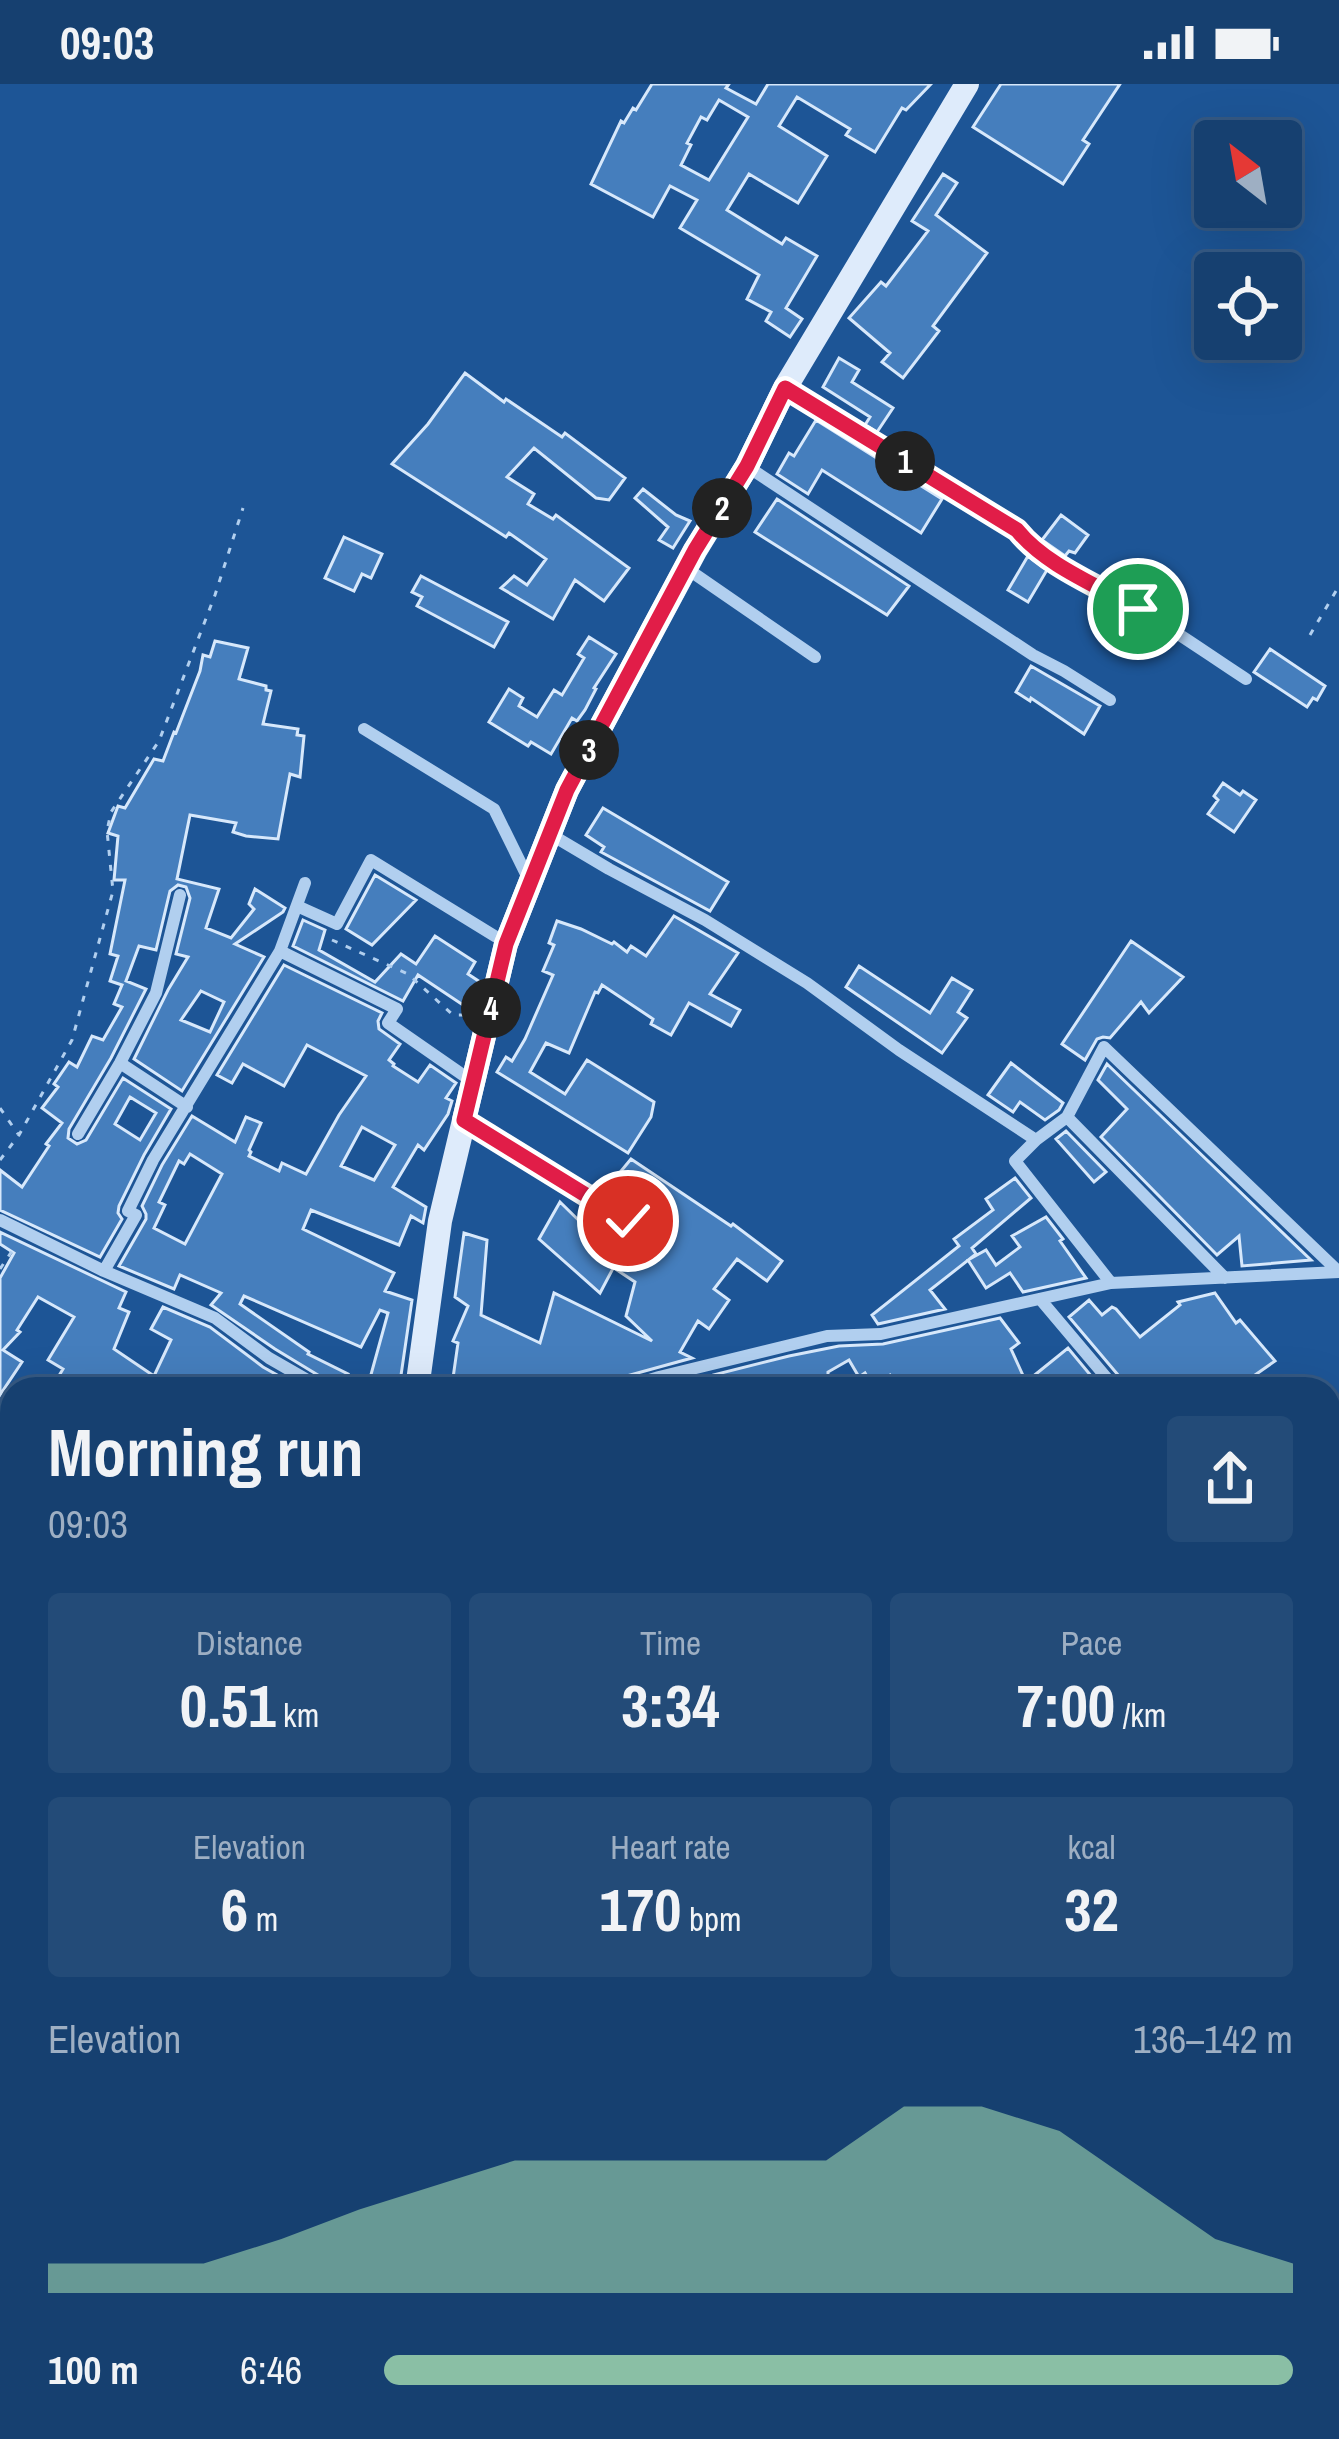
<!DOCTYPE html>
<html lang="en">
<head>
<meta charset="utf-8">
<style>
  :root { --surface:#164070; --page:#234b78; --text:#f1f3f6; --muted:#9eafc3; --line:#355983; --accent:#8abfa5 }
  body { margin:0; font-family:"Archivo Narrow",sans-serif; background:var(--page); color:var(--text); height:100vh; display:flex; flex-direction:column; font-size:45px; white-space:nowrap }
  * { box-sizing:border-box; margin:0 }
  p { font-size:39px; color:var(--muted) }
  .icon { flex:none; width:66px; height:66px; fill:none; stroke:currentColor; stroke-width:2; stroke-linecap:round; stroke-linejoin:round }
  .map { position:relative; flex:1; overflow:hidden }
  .side { position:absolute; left:0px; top:1293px; width:1341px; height:1062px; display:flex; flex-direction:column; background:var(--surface); border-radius:36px 36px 0 0; box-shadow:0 12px 48px #0002,0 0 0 3px var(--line) }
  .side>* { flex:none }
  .needle { width:78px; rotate:329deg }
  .buttons { position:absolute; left:1194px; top:36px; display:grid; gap:24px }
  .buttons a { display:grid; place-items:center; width:108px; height:108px; border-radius:12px; background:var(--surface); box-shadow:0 12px 48px #0002,0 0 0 3px var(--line); font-size:60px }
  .pin { position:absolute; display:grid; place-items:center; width:102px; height:102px; color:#fff; margin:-51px; border:6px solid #fff; border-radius:50%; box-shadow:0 3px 12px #0007 }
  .km { position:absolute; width:60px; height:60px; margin:-30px; border-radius:50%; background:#222; color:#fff; font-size:33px; line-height:60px; text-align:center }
  .round { display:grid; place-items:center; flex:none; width:126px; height:126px; border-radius:12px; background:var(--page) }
  .overview { display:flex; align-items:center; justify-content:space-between; height:204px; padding:0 48px }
  h1 { font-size:66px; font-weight:800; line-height:90px }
  .stats { display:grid; grid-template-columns:repeat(3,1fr); gap:18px; height:204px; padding:12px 48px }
  .stats div { display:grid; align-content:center; border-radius:12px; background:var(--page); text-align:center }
  .stats b { font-size:60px; font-weight:800 }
  .stats small { font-size:33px; font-weight:400 }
  .stats p { font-size:33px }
  .chart { height:336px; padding:24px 48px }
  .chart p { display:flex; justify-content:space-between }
  .chart svg { width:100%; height:216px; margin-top:12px; fill:var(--accent); opacity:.7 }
  ul { padding:0 48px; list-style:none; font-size:39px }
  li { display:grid; grid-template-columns:192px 144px 1fr; align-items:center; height:90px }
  li i { height:30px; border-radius:15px; background:var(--accent) }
  .status { display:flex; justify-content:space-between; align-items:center; height:84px; padding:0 60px; background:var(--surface); direction:ltr }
  .status svg { height:33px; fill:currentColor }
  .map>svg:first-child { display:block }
</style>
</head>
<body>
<div class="status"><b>09:03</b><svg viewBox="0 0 49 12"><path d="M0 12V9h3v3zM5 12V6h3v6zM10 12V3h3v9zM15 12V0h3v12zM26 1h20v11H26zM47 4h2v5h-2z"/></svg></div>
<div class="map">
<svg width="1339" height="2355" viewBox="0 0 1339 2355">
  <rect width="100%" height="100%" fill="#1d5596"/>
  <path fill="#457ebd" stroke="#d7e8fb" stroke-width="3" fill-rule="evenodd" d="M 652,0 L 729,0 L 726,4 L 756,20 L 768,0 L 931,0 L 906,26 L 902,24 L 875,68 L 846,51 L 850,45 L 797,13 L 779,42 L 827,72 L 798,119 L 749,90 L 727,126 L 782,160 L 786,154 L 817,172 L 786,224 L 802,235 L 790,253 L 766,237 L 771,228 L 747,215 L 759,191 L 680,144 L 697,116 L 670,102 L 653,133 L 591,100 L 621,37 L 624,39 L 633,24 L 636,26 ZM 719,16 L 748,33 L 709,96 L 681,81 L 691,61 L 687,59 L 701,33 L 707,36 Z
    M 1001,0 L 1120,0 L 1083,56 L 1089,60 L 1063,100 L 973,43 Z
    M 943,90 L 957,99 L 936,131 L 987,169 L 933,242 L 939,247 L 903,294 L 882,278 L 890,269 L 849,234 L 881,198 L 886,202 L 928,147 L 912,137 Z
    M 839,274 L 859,286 L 852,298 L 893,324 L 877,348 L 865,341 L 870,333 L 823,303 Z
    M 465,289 L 504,318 L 506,315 L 562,353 L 565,349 L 625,394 L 609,416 L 596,414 L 534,364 L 507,393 L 534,410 L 528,420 L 553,435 L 556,431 L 629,484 L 604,517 L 575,496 L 553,535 L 501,504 L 514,492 L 527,501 L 546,475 L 509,449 L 506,453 L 392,380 L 428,340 Z
    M 816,336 L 942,415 L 921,449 L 822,386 L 808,410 L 777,390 L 789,369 L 794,372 Z
    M 643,405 L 676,431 L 690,437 L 673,464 L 659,456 L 668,443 L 635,414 Z
    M 777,415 L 909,502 L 887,531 L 755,448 Z
    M 1061,431 L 1088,451 L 1075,469 L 1069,467 L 1065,472 L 1042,456 Z
    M 344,453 L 382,470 L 371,494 L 362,490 L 354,507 L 325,494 Z
    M 1028,472 L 1047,486 L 1028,518 L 1008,506 Z
    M 421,492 L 508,538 L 494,563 L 417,522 L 422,513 L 412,508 Z
    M 589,553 L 616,570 L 594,604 L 596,605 L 585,626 L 577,637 L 572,634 L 551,670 L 531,658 L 528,662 L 489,638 L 509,605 L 523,614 L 519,622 L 537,633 L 554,606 L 562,611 L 584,574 L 578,570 Z
    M 215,557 L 248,564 L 239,595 L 266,602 L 266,606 L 271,607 L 263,640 L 298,645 L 297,651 L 304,652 L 300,693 L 290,690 L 278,755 L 246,752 L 233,748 L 236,739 L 190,731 L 177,795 L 219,805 L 206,844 L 231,854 L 254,825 L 249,820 L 255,805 L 285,824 L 283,828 L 235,860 L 264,873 L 182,1007 L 134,975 L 168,906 L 188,873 L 176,870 L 190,814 L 186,803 L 178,801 L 170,807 L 156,866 L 139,862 L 126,897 L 146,905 L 111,974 L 69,1045 L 68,1054 L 77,1060 L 86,1056 L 123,994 L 171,1025 L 144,1071 L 119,1122 L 118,1129 L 122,1135 L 100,1173 L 0,1126 L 0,1086 L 22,1103 L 49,1062 L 46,1060 L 62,1039 L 42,1024 L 58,1003 L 54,1000 L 69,978 L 77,983 L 92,952 L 103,956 L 122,923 L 114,920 L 122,901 L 110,897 L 118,872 L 110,870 L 125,796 L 114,796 L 118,752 L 108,749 L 118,722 L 125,724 L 154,675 L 163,677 L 174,648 L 176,649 L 200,587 L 203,571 L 210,573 ZM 201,907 L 224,918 L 210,948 L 181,936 ZM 130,1013 L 156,1029 L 140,1056 L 115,1040 Z
    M 1270,565 L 1325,602 L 1317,616 L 1313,614 L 1307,623 L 1254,588 Z
    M 1031,582 L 1100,622 L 1084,650 L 1031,614 L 1030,617 L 1016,608 Z
    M 1223,699 L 1240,711 L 1243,707 L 1256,716 L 1234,748 L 1208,730 L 1218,716 L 1214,712 Z
    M 603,724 L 728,798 L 710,827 L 601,768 L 604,763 L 586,751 Z
    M 375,791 L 416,816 L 372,861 L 346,845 Z
    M 674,832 L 738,869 L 710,910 L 740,926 L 731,942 L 689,919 L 671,951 L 651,940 L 653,935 L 602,901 L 598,909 L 595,908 L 569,969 L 546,959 L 530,988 L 565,1010 L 587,976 L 654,1018 L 651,1033 L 628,1069 L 497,988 L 506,973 L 512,977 L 525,955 L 553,891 L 543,887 L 554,861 L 549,859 L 557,837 L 581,845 L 612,860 L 614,858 L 627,868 L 631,862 L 646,872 Z
    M 303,836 L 325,846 L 319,866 L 375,898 L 401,870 L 416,880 L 435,852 L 475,878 L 468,890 L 480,898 L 476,914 L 469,925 L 418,891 L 403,917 L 293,862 Z
    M 1131,857 L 1183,893 L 1149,929 L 1141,918 L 1110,954 L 1103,953 L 1097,955 L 1085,976 L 1062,960 Z
    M 284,881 L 382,929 L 378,937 L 379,945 L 400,960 L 389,976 L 394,980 L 393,982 L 418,998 L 430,981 L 456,999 L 446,1014 L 452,1017 L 448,1030 L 424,1066 L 418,1061 L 393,1103 L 426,1123 L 423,1139 L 411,1132 L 399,1161 L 311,1126 L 303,1145 L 394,1189 L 385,1207 L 412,1216 L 399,1305 L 367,1305 L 388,1229 L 380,1226 L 361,1263 L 244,1212 L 240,1220 L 309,1268 L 308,1270 L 348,1290 L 341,1305 L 275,1265 L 211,1221 L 221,1209 L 180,1191 L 174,1205 L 119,1182 L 146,1135 L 146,1130 L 142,1122 L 162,1081 L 192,1032 L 235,1058 L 246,1033 L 261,1039 L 249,1066 L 251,1068 L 249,1072 L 279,1087 L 282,1079 L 306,1090 L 339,1031 L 366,992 L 307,961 L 284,1002 L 243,980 L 232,999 L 217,991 ZM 362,1043 L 395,1061 L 374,1096 L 341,1082 ZM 190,1070 L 222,1090 L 185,1160 L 154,1144 L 165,1121 L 159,1118 L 179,1077 L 184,1080 Z
    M 859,882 L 930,929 L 952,894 L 972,906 L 958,928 L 967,934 L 942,969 L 846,903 Z
    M 1011,979 L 1063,1019 L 1059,1026 L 1045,1036 L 1020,1018 L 1013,1028 L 988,1011 Z
    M 1107,980 L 1311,1176 L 1242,1182 L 1239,1152 L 1217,1171 L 1101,1053 L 1127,1025 L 1098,996 Z
    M 1066,1047 L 1106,1088 L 1094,1098 L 1056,1055 Z
    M 631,1075 L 731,1142 L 733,1140 L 782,1177 L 767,1197 L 737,1175 L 714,1205 L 729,1216 L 709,1245 L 698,1237 L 680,1268 L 692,1274 L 623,1293 L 587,1294 L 576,1305 L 464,1305 L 452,1301 L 458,1259 L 453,1257 L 468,1222 L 455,1213 L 464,1149 L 487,1156 L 481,1231 L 540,1259 L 554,1209 L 652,1257 L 626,1232 L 635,1198 L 617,1186 L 646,1141 L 639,1136 L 641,1133 L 603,1109 Z
    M 1015,1094 L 1031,1114 L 972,1164 L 976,1170 L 930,1206 L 945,1225 L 878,1240 L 872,1231 L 959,1162 L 954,1155 L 993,1126 L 986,1115 Z
    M 560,1118 L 618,1175 L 600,1209 L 539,1155 Z
    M 1046,1133 L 1063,1155 L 1060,1157 L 1086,1194 L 1023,1208 L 1010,1189 L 986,1204 L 968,1176 L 986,1166 L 996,1181 L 1020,1163 L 1012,1152 Z
    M 0,1148 L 126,1208 L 119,1224 L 129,1228 L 114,1265 L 154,1292 L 171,1256 L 151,1245 L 163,1223 L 210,1243 L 263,1283 L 286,1296 L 279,1305 L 51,1305 L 63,1285 L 48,1276 L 74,1233 L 38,1213 L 17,1246 L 20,1248 L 3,1266 L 22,1278 L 0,1311 L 0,1194 L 14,1169 L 0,1160 Z
    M 1215,1209 L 1236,1239 L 1240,1236 L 1275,1277 L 1235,1305 L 1126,1305 L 1124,1298 L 1069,1233 L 1089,1216 L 1102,1231 L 1112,1223 L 1116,1225 L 1140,1253 L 1180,1221 L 1178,1218 Z
    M 1000,1234 L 1019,1259 L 1011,1265 L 1026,1298 L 1068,1264 L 1102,1305 L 926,1305 L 920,1298 L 912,1303 L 905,1292 L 894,1298 L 890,1291 L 872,1301 L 865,1289 L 859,1293 L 849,1276 L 828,1288 L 828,1292 L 786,1301 L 787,1305 L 699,1305 L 713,1291 L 789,1272 L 839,1262 L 883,1260 Z"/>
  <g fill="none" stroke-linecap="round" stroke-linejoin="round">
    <path stroke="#b1cfef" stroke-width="3" stroke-dasharray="6 9" stroke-linecap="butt" d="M 1310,551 L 1339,502
      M 332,856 L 408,890 L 453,931 L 468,931
      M 0,1024 L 18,1050
      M 0,1076 L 19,1051 L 72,956 L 113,807 L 107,747 L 111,728 L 159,657 L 215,511 L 243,424
      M 0,1185 L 16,1161"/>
    <path stroke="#b1cfef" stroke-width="12" d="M 785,304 L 1017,446 C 1046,481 1096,500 1135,523 C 1173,545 1209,571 1246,595
      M 748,383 L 1033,571 L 1064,587 L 1110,616
      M 686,484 L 815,573
      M 364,645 L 494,725 L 527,792
      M 550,750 L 609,785 L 705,836 L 807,899 L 899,966 L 1036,1056
      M 297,822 L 337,840 L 371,776 L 506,859
      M 280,867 L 397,925 L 388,939 L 473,998
      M 120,979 L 187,1023
      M 1067,1033 L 1104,963 L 1339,1188
      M 465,1037 L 628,1137
      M 78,1050 L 120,979 L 156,909 L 180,811
      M 0,1136 L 104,1187 L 215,1234 L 269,1274 L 323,1305
      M 104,1187 L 136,1131 L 128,1127 L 153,1076 L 280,867 L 305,799
      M 1111,1199 L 1015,1077 L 1036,1056 L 1067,1033 L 1225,1194
      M 1040,1215 L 1116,1305
      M 620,1305 L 659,1293 L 827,1252 L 881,1250 L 1111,1199 L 1339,1188
      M 1329,1444 L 1339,1453
      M 1329,1706 L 1339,1713
      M 1329,1972 L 1339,1982
      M 1329,2090 L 1339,2083
      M 0,2137 L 12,2144
      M 762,2343 L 802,2355
      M 361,2355 L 369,2343
      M 478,2355 L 486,2343
      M 677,2355 L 684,2343
      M 885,2355 L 889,2343
      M 1169,2355 L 1173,2343"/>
    <path stroke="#deebfb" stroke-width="24" d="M 417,1305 L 440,1137 L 506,860 L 567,706 L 695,467 L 747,382 L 785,304 L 967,0
      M 0,2178 L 12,2158"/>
  </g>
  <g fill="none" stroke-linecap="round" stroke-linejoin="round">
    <g stroke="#fff" stroke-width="24">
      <path id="route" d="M 628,1137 L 464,1036 L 506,860 L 567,706 L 695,466 L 747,382 L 785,304 L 1017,446 C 1046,482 1099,502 1138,525"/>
    </g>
    <use href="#route" stroke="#e11d48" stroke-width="15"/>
  </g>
</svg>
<div class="buttons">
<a><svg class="needle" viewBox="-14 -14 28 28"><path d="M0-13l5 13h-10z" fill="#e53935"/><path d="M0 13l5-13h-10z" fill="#9eafc3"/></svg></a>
<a><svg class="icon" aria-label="locate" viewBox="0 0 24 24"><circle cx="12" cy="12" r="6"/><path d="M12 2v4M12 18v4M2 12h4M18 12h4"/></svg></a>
</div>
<div class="pin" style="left:1138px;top:525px;background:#1e9e55"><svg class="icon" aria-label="arrive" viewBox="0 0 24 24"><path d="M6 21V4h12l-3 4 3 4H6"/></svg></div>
<div class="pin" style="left:628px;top:1137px;background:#d93025"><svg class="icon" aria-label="check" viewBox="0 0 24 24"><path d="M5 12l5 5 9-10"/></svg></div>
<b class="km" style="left:905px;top:377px">1</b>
<b class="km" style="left:722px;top:424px">2</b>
<b class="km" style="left:589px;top:666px">3</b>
<b class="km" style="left:491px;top:924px">4</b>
<section class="side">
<div class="overview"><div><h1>Morning run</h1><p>09:03</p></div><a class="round"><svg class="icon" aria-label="share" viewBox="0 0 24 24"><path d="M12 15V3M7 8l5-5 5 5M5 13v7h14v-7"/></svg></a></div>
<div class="stats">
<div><p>Distance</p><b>0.51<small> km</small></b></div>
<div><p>Time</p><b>3:34</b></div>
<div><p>Pace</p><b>7:00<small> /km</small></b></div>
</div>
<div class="stats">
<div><p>Elevation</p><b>6<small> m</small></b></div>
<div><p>Heart rate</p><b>170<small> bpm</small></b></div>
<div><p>kcal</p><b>32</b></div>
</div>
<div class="chart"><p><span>Elevation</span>136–142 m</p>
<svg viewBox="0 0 160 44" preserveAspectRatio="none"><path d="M0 44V38L10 38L20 38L30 33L40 27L50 22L60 17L70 17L80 17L90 17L100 17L110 6L120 6L130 11L140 22L150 33L160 38V44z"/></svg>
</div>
<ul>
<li><b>100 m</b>6:46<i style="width:100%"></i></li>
</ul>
</section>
</div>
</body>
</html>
